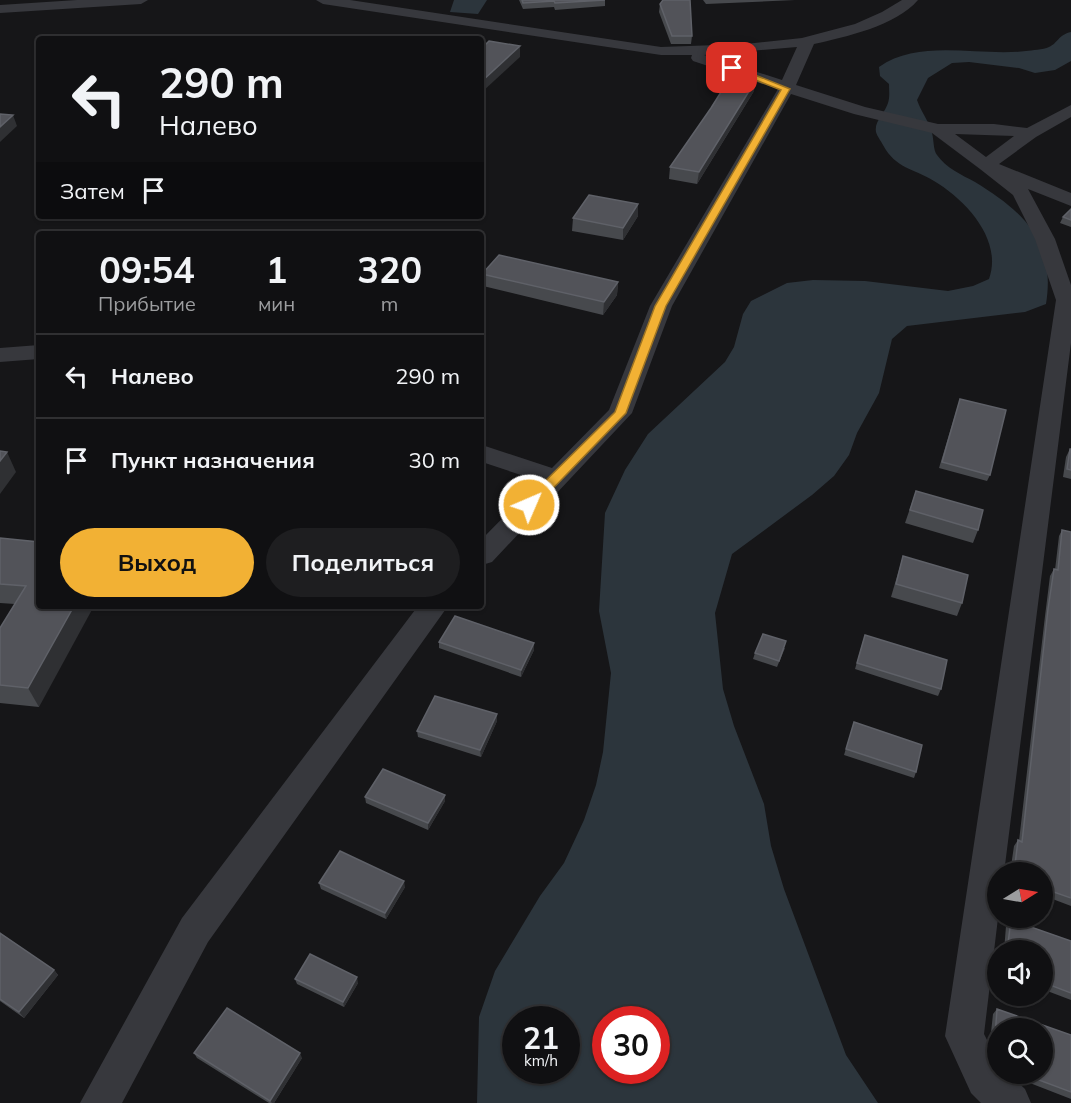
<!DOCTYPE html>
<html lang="ru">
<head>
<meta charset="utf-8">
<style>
	body { margin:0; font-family:Mulish,sans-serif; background:#1e1e20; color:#f1f3f6; height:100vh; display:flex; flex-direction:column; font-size:22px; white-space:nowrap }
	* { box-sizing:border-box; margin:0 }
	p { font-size:20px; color:#9c9d9f }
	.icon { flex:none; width:33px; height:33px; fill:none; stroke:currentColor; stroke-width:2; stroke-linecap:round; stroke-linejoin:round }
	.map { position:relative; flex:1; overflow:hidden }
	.drawer { position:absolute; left:36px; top:231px; width:448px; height:378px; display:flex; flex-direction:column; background:#101012; border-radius:6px; box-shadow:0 2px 4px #0004,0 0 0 2px #303032 }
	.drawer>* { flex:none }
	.banner { position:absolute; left:36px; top:36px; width:448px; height:183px; border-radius:6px; box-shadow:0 2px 4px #0004,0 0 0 2px #303032; background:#101012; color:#f1f3f6; overflow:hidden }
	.needle { width:39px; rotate:79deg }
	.tools { position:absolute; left:987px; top:862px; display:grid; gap:12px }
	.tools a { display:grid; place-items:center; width:66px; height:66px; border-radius:50%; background:#101012; box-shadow:0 2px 4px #0004,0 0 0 2px #303032; font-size:30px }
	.speed { position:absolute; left:502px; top:1006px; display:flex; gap:12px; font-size:30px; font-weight:700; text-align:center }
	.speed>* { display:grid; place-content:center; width:78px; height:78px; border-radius:50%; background:#101012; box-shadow:0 2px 4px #0004,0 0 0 2px #303032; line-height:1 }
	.speed small { font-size:15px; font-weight:400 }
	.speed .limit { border:9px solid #d22; background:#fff; color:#111 }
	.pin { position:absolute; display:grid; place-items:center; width:51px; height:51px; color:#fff; margin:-26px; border-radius:12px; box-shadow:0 3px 9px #0006 }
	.me { position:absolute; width:66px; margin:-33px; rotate:45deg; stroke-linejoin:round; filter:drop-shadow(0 0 4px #0008) }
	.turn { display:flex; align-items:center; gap:21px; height:126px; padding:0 24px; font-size:27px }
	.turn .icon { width:78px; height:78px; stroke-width:2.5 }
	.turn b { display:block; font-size:42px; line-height:51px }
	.then { display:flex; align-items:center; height:57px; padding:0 24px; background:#0003; gap:12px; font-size:22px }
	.eta { display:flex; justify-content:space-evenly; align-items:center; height:102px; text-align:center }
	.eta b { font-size:36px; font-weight:700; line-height:42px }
	.action { display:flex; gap:12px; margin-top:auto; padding:12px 24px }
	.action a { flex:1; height:69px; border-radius:36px; background:#f2b134; color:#111; font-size:24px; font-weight:700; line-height:69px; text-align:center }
	.action a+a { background:#1e1e20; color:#f1f3f6 }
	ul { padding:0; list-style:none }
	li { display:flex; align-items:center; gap:18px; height:84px; padding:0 24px; border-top:2px solid #303032 }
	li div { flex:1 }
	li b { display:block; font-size:22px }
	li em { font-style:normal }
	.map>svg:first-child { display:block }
</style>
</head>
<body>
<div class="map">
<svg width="1071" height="1103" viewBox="0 0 1071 1103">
	<rect width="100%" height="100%" fill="#161618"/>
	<g fill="#2c353c" fill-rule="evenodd">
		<polygon points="454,0 487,0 478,14 450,12"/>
		<path d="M 1071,32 L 1071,61 L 1055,70 L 1035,73 L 1019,68 L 969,62 L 952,63 L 928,78 L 917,100 C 921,112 929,121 932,133 C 934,140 933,150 937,155 C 946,168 962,175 975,182 C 1024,212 1056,242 1046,304 L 1025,312 L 907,326 L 892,339 L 879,393 L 857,433 L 849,455 L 834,476 L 812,495 L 732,554 L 715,613 L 723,689 L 734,726 L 764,804 L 771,846 L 784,889 L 846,1055 L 878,1103 L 477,1103 L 479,1017 L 495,971 L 540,896 L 564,863 L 584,820 L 596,785 L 603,752 L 611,673 L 599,611 L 605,513 L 625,470 L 648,434 L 725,362 L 734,347 L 743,314 L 751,301 L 787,283 L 813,280 L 865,281 L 948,291 L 973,286 L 989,279 C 1003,240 966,200 934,181 C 913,168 896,169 883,145 C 881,141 877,136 876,132 C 874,121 885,113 888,103 C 890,97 889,90 889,84 L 880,76 L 879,67 C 920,38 979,57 1026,51 C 1032,50 1043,50 1049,47 C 1058,43 1058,35 1071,32 ZM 516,1020 L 567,1020 L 567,1071 L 516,1071 ZM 606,1020 L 657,1020 L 657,1071 L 606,1071 Z"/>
	</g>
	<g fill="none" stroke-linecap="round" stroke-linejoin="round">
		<g fill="#37383d" fill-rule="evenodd">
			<polygon points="77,0 148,0 141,4 0,13 0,5"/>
			<path d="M 316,0 L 350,0 L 661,47 L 745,44 L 802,38 L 855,24 L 882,12 L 902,0 L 918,0 C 896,26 845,37 814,44 L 796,85 L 865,107 L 938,124 L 994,124 L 1027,128 L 1071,105 L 1071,117 L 1036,137 L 999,164 L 1071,193 L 1071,206 L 1028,189 L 1055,239 L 1071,285 L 1071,343 L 1004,873 L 998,873 L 998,918 L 984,1034 L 998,1062 L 998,1074 L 1009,1074 L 1025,1089 L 1031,1103 L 981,1103 L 971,1093 L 945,1036 L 1056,300 L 1035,239 L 1013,195 L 980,169 L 932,133 L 854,114 L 791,94 L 672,306 L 632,413 L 492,562 L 482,565 L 482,539 L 539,481 L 482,462 L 482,445 L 552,468 L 609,410 L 650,306 L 778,89 L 693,61 L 691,58 L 692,55 L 661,55 L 323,4 ZM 797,47 L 782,80 L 704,55 ZM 955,134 L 1014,136 L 986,157 Z"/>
			<polygon points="39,345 39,359 0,362 0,348"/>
			<polygon points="418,606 448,606 208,942 122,1103 80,1103 182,918"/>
		</g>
	</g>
	<g fill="#47494d">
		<polygon points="519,0 605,0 605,6 555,10 554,7 523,9"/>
		<polygon points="703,0 795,0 706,4"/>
		<polygon points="660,4 692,36 691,44 671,44 659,12"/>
		<polygon points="754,91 697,184 669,179 670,167 711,108"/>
		<polygon points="1071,209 1071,227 1060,223 1063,217"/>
		<polygon points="638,216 623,240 572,231 573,218"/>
		<polygon points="482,274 618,282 617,295 603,315 483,286"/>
		<polygon points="958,405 990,475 987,481 939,468"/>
		<polygon points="1070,449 1071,449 1071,479 1063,477 1066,457"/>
		<polygon points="916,491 978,530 973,543 905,523"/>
		<polygon points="1062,530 1071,532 1071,906 1042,895 1042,873 1010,873 1014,846 1018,840 1019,841 1045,616 1050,576 1054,569 1055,570 1059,536"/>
		<polygon points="0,538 39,542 39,707 0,703 0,628 15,604 0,603"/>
		<polygon points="903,556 962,603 957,616 891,597"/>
		<polygon points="863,641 941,689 938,696 855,669"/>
		<polygon points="439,642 534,650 521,677 439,648"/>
		<polygon points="785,648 777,667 753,659 755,653"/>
		<polygon points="497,721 481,757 418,737 417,731"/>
		<polygon points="854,722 916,772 914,778 844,755"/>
		<polygon points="365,797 445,801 428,830 366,803"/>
		<polygon points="319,883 405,887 386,919 321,889"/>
		<polygon points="1011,920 1071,941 1071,1000 1042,989 1042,951 1004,951 1006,926"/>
		<polygon points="0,933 54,970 58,975 24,1018 0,1001"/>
		<polygon points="295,979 358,983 344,1007 297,984"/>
		<polygon points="997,1009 1071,1035 1071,1099 1017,1078 1012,1074 1042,1074 998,1029 998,1056 990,1042 993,1014"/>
		<polygon points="194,1053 302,1058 274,1103 269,1103 197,1058"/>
	</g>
	<g fill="#2f3033">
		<polygon points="520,46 520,57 482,92 482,81"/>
		<polygon points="756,80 754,91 697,184 699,172"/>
		<polygon points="13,115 17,126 0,142 0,127"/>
		<polygon points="638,204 638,216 623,240 623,228"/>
		<polygon points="618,282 617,295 603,315 604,302"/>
		<polygon points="7,452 16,472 0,494 0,461"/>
		<polygon points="74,606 94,606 39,707 28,688"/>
		<polygon points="534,643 534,650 521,677 521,670"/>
		<polygon points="497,714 497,721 481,757 480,750"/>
		<polygon points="445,795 445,801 428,830 428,823"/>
		<polygon points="404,881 405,887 386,919 385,913"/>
		<polygon points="54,970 58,975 24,1018 19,1012"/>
		<polygon points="357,977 358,983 344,1007 343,1002"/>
		<polygon points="300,1053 302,1058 274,1103 272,1103 270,1101"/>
	</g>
	<g fill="#525359" stroke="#5f6168" stroke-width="1.5">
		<polygon points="522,0 605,0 555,3 554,1 523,3"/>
		<polygon points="663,0 690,0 692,36 672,36 660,4"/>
		<polygon points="489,41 520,46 482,81 482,48"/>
		<polygon points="731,76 756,80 699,172 670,167 711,108"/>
		<polygon points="0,114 13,115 0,127"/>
		<polygon points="589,195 638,204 623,228 573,218"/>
		<polygon points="1071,209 1071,220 1063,217"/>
		<polygon points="499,255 618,282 604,302 482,274"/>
		<polygon points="960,399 1006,410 990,475 942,462"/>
		<polygon points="1070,449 1071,449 1071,470 1067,469"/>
		<polygon points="0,451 7,452 0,461"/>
		<polygon points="916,491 983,510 978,530 910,510"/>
		<polygon points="1062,530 1071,532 1071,898 1042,888 1042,873 1014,873 1018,840 1022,842 1048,609 1054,569 1058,570"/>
		<polygon points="0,538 39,542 39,606 74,606 28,688 0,685 0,628 26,586 0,584"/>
		<polygon points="903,556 968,575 962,603 896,584"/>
		<polygon points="455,616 534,643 521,670 439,642"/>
		<polygon points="763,634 786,641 779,661 755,653"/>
		<polygon points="865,635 947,660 941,689 857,663"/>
		<polygon points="435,696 497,714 480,750 417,731"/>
		<polygon points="854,722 922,745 916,772 846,749"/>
		<polygon points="383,769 445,795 428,823 365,797"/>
		<polygon points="340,851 404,881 385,913 319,883"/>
		<polygon points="1011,920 1071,941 1071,993 1042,982 1042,951 1007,951"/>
		<polygon points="0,933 54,970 19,1012 0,999"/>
		<polygon points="310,954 357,977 343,1002 295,979"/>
		<polygon points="227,1008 300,1053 270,1101 194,1053"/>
		<polygon points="997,1009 1071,1035 1071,1092 1023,1074 1042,1074 1042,1029 998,1029 998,1042 995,1037"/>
	</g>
	<polygon fill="#f2b134" stroke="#9d7322" stroke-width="1.5" points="730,67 735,67 790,89 666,306 626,413 534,508 524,508 523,505 524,502 615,412 655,306 781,90 730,70"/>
</svg>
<div class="tools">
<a><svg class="needle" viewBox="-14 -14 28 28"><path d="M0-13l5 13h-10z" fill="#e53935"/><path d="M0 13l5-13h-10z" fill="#9c9d9f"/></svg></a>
<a><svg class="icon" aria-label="sound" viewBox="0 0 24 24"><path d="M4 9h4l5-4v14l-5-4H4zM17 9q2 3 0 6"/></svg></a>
<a><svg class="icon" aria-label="search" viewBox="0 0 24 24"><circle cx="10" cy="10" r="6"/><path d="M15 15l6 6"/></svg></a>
</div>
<div class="speed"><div>21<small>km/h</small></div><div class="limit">30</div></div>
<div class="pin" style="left:732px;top:68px;background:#d93025"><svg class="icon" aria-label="arrive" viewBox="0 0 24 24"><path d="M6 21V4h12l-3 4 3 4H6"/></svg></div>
<svg class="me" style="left:529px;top:505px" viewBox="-20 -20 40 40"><circle r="17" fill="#f2b134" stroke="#fff" stroke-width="3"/><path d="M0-11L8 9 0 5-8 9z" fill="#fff"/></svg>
<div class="banner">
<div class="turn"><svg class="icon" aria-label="left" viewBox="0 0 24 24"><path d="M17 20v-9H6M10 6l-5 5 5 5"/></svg><div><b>290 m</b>Налево</div></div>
<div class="then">Затем<svg class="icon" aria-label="arrive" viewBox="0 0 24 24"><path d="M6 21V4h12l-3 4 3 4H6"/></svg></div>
</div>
<section class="drawer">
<div class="eta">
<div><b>09:54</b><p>Прибытие</p></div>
<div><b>1</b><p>мин</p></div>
<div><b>320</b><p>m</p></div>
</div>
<ul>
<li><svg class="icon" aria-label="left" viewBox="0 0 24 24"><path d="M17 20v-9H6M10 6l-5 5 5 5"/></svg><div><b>Налево</b></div><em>290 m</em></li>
<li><svg class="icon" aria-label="arrive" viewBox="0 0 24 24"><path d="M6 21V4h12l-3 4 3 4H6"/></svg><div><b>Пункт назначения</b></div><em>30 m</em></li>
</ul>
<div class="action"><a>Выход</a><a>Поделиться</a></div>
</section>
</div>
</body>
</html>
